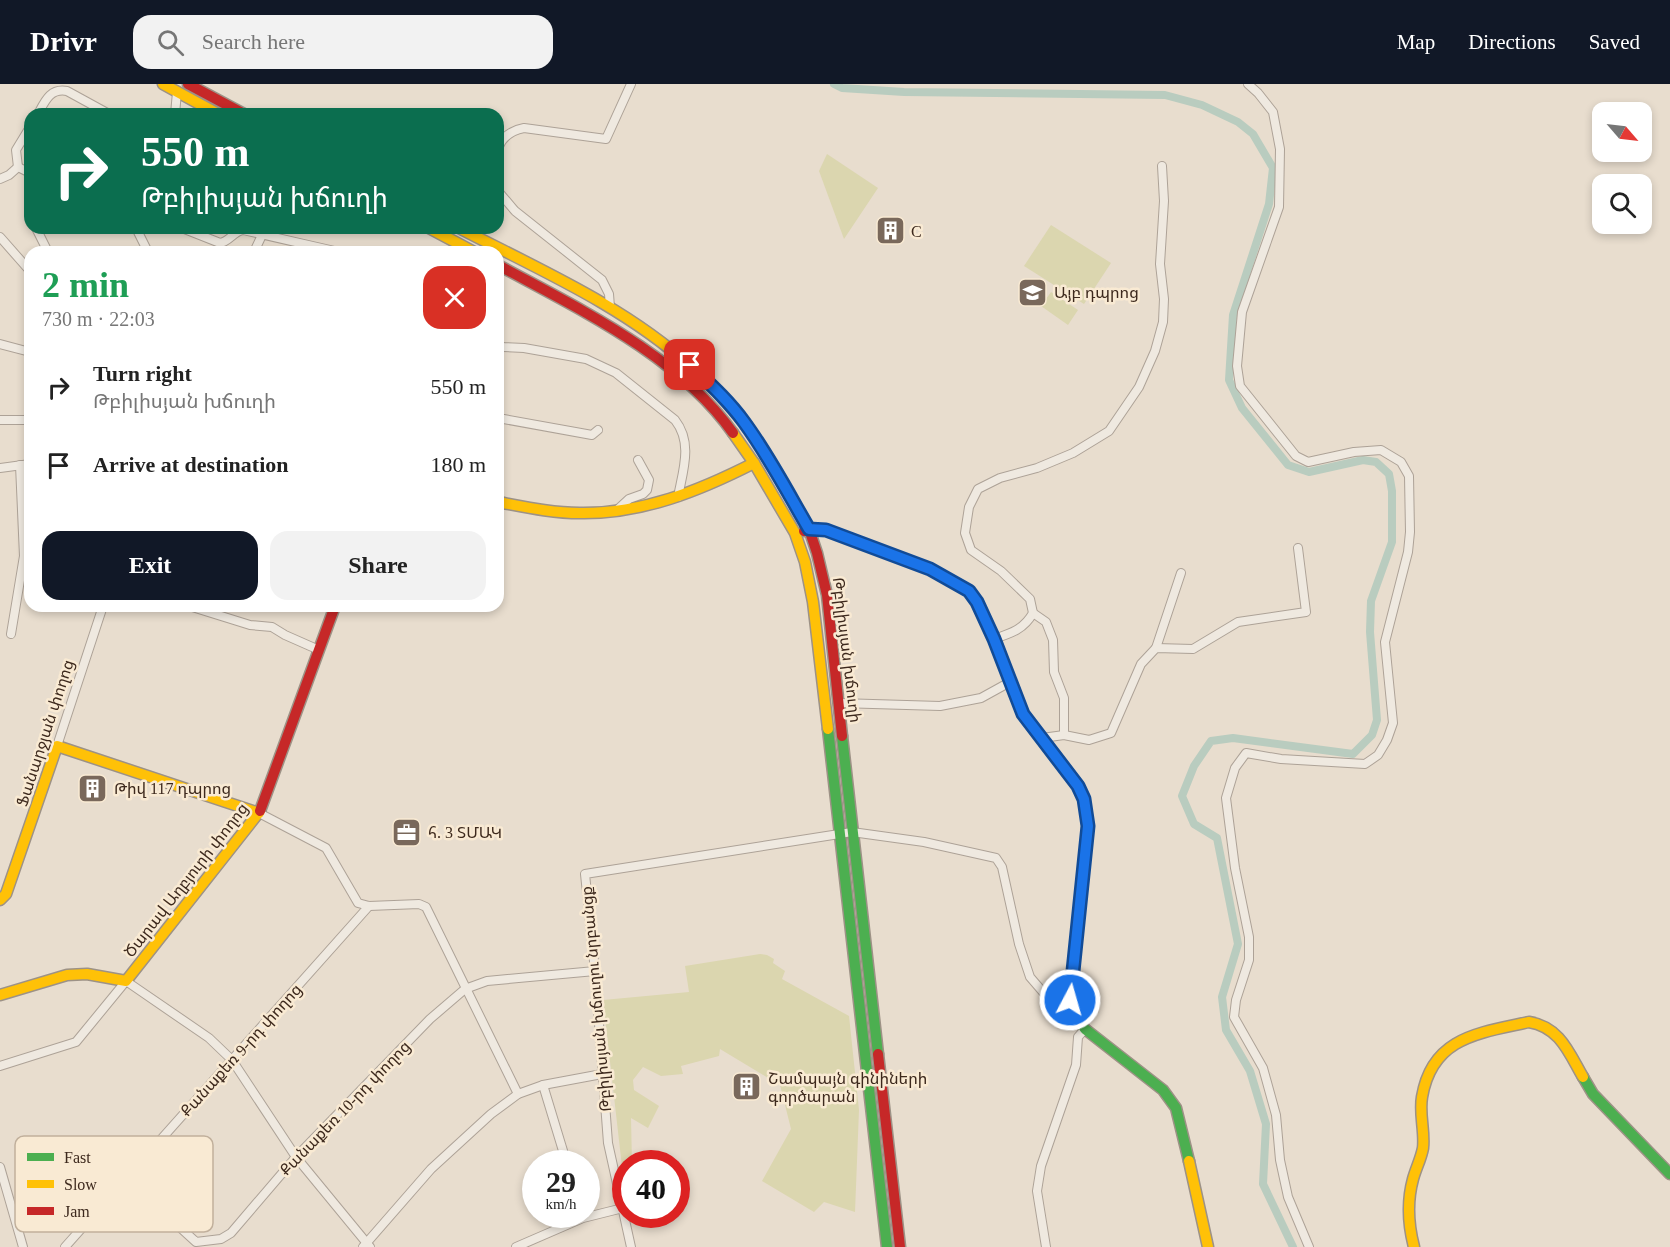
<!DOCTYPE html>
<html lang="en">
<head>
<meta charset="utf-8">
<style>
	body { margin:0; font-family:"Times New Roman","Noto Sans Armenian",serif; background:#f2f2f2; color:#222; height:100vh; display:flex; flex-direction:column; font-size:22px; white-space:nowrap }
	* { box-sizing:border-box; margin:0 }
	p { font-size:20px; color:#767676 }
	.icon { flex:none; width:33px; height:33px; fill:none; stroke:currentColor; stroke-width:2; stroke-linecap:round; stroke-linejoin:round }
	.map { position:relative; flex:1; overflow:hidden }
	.sheet { position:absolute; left:24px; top:162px; width:480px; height:366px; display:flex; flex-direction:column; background:#fff; border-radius:18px; box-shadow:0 3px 9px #0003 }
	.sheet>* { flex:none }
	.guide { position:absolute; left:24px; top:24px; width:480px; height:126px; border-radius:18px; box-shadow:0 3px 9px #0003; background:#0b6e4f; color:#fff; overflow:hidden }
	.needle { width:39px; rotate:118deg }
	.fabs { position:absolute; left:1592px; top:18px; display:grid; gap:12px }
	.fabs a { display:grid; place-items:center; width:60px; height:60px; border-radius:12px; background:#fff; box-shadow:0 3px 9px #0003; font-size:30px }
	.speed { position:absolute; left:522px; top:1066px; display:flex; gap:12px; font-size:30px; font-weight:700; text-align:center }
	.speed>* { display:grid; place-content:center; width:78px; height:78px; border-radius:50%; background:#fff; box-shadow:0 3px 9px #0003; line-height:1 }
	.speed small { font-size:15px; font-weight:400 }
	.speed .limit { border:9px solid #d22; background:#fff; color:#111 }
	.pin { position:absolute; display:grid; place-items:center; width:51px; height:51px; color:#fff; margin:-26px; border-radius:12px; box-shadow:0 3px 9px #0006 }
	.me { position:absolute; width:66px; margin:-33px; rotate:6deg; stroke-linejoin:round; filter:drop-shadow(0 0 4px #0008) }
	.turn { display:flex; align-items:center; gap:21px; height:126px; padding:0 18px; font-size:27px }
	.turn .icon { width:78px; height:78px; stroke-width:2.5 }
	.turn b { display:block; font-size:42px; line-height:51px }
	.round { display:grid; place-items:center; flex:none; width:63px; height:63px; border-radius:18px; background:#f2f2f2 }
	.overview { display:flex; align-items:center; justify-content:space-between; height:102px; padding:0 18px }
	h1 { font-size:36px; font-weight:700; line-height:45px; color:#1e9e55 }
	.primary-button { display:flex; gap:12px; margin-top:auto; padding:12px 18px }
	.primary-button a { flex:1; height:69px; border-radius:18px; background:#111827; color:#fff; font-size:24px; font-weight:700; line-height:69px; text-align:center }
	.primary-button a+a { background:#f2f2f2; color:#222 }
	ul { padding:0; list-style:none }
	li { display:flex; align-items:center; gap:18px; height:78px; padding:0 18px }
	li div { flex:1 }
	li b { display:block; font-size:22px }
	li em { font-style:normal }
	header { display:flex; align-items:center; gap:36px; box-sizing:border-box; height:84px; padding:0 30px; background:#111827; color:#fff }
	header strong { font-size:28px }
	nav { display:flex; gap:33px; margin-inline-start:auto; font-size:21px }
	.search { width:420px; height:54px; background:#f2f2f2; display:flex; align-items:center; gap:15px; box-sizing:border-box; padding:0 21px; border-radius:18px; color:#767676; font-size:22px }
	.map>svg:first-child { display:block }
</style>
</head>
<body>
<header>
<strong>Drivr</strong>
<div class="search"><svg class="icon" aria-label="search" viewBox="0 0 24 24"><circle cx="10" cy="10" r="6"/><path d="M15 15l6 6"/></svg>Search here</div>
<nav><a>Map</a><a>Directions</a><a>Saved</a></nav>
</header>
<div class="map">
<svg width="1670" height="1163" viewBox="0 0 1670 1163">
	<rect width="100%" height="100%" fill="#e8ddce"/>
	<g fill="#dbd6af">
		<polygon points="827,70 878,104 844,155 819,87"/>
		<polygon points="1051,141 1111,179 1084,220 1024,182"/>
		<polygon points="1051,208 1078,226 1068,241 1041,222"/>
		<polygon points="760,870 767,871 774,875 773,879 785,887 782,895 849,932 859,1026 855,1128 824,1118 814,1128 762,1097 791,1045 780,1001 720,965 719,972 681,982 683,990 661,992 643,983 633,996 634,1006 659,1022 648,1044 631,1034 632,1080 626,1080 625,1109 603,916 689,908 685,882"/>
	</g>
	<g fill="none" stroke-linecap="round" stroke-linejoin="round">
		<polyline stroke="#b9ccbf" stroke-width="8" points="834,0 842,4 904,8 1165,11 1202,21 1238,38 1253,50 1273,84 1269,120 1233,231 1229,296 1242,324 1288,381 1309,388 1363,376 1376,378 1389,390 1392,407 1392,458 1371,517 1370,548 1377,636 1372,651 1353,670 1233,654 1211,657 1194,682 1182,712 1194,740 1217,754 1238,860 1222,913 1226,946 1250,987 1266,1040 1263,1100 1293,1163"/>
		<defs>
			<g id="street">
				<polyline points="1248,0 1258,9 1273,28 1280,65 1279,123 1242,228 1237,282 1240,302 1296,372 1308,378 1354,368 1381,366 1401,378 1409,392 1410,448 1408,468 1385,558 1393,639 1387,656 1378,671 1365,680 1281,675 1246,669 1235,684 1226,714 1235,784 1249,853 1249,876 1236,916 1234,933 1263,984 1276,1031 1280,1076 1288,1113 1309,1163"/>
				<path d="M 38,30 C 45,17 50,4 67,7 L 109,30"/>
				<polyline points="175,30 177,8"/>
				<path d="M 498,64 C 503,52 513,46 524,44 L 606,55 L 631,0"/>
				<polyline points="18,83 16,66 30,43"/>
				<polyline points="18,83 30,89"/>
				<polyline points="0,95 9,91 18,83"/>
				<polyline points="498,107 515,127 602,196 609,210 610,223"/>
				<polyline points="36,144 48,168"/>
				<polyline points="136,144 148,168"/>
				<path d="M 182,144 L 220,159 C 229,158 234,147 243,146 L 339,168"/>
				<polyline points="0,153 30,187"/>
				<polyline points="254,168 262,151"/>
				<polyline points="0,260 30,268"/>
				<path d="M 498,260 L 503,263 L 524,264 L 586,275 L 616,289 L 675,336 C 693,359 683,386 678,413"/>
				<polyline points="498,334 592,351 598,346"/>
				<polyline points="0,336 30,336"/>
				<polyline points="0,384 30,380"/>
				<polyline points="616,427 629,415 643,410 647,406 649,396 638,376"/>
				<polyline points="189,522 250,541 272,543 285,551 319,566"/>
				<polyline points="1033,529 1046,538 1053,556 1054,588 1064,614 1064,651"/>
				<polyline points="11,550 24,472 20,381"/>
				<path d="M 994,555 C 1012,549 1024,545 1033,529 L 1030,515 L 1001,487 L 971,466 L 965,449 L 969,423 L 978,405 L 1000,394 L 1037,384 L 1073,369 L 1109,347 L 1139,303 L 1155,267 L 1163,238 L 1164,215 L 1160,180 L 1164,117 L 1162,82"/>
				<polyline points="1156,564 1181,489"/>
				<polyline points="839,619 940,622 981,614 1010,598"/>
				<polyline points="1042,654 1064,651 1089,656 1111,649 1141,580 1156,564 1193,565 1238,538 1306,528 1298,464"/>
				<polyline points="57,662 103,522"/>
				<polyline points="259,729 326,764 358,819 369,822 419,820 426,823 518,1010"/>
				<polyline points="0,982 76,958 126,897 209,954 232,976 296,1073 370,1163"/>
				<polyline points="543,1001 567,1080"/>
				<polyline points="0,1083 23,1163"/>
				<polyline points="127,1095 196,1158 221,1155 231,1149 296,1073 430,935 465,905 487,897 595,887"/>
				<polyline points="65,1163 369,822"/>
				<polyline points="363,1163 431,1085 491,1030 518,1010 543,1001 602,990"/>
				<polyline points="516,1163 583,1134 623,1124"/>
				<polyline points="631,1163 608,1059 595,887 585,790 852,748 924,758 996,774 1002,783 1019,860 1030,893 1061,929 1076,932"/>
				<polyline points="1046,1163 1037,1107 1041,1082 1076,981 1078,953 1085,945"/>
			</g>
			<g id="fast">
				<polyline points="828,645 887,1163"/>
				<polyline points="842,652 878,970"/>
				<polyline points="1088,740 1070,916 1076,932 1085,945 1163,1006 1176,1024 1189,1077"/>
				<polyline points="1583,993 1593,1010 1670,1090"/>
			</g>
			<g id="slow">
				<polyline points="163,0 218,30"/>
				<polyline points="429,144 474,168"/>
				<path d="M 459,144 C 538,185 624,222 690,282"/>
				<polyline points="733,349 754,379 795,449 805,478 813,518 828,645"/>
				<path d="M 498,418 C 525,423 552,429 580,429 C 642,430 699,407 754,379"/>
				<polyline points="0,816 6,810 57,662 259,729"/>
				<polyline points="0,911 67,891 87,890 126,897 260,727"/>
				<polyline points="1189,1077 1208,1163"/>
				<path d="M 1414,1163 C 1408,1140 1407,1117 1413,1095 C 1416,1084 1421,1075 1423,1064 C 1425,1047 1419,1030 1422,1013 C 1432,953 1479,949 1529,938 C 1560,943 1569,969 1583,993"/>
			</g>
			<g id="jam">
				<polyline points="188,0 244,30"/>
				<path d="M 498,181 C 579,225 678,271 733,349"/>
				<polyline points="690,282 714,304 748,343 767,372 809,445 817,469 827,511 842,652"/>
				<polyline points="804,447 826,446 930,485 969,507 977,518 994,555 1023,630 1078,701 1084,715 1088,740"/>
				<polyline points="260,727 335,522"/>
				<polyline points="878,970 900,1163"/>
			</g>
		</defs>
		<use href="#street" stroke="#ada297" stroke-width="10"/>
		<use href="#fast" stroke="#9d9286" stroke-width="13"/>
		<use href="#slow" stroke="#9d9286" stroke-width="13"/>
		<use href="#jam" stroke="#9d9286" stroke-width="13"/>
		<use href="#street" stroke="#efe9e0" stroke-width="8"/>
		<use href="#fast" stroke="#4caf50" stroke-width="10"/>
		<use href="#slow" stroke="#ffc107" stroke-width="10"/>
		<use href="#jam" stroke="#c62828" stroke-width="10"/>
	</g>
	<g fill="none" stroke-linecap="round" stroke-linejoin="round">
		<defs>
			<path id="route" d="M 690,281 C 709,299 729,317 744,338 C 769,372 788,409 809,445 L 826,446 L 930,485 L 969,507 L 977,518 L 994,555 L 1023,630 L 1078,702 L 1084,715 L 1088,742 L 1070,916"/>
		</defs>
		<use href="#route" stroke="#114b97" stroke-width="15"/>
		<use href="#route" stroke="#1a73e8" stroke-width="10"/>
	</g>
	<defs>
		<symbol id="building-square" viewBox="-11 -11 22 22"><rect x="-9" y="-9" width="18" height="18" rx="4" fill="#79685b" stroke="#f9ead3"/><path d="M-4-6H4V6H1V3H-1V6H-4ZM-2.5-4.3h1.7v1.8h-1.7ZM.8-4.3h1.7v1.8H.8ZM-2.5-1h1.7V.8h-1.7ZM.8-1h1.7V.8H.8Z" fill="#fff"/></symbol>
		<symbol id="school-square" viewBox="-11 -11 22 22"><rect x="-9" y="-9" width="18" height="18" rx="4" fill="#79685b" stroke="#f9ead3"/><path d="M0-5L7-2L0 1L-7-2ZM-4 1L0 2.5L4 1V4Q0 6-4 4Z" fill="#fff"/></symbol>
		<symbol id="office-square" viewBox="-11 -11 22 22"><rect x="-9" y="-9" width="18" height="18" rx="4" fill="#79685b" stroke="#f9ead3"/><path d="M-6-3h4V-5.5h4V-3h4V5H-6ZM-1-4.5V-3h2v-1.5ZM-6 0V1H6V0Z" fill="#fff"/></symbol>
	</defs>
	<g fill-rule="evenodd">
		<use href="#building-square" x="874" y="130" width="33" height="33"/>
		<use href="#school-square" x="1016" y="192" width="33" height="33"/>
		<use href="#building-square" x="76" y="688" width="33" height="33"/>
		<use href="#office-square" x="390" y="732" width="33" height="33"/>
		<use href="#building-square" x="730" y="986" width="33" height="33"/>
	</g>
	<g text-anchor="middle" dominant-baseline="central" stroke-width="5" stroke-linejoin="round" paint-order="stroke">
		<g font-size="16" fill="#3d291d" stroke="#f9ead3" text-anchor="start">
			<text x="911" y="147">C</text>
			<text x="1054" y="208">Այբ դպրոց</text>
			<text x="114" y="704">Թիվ 117 դպրոց</text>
			<text x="428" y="748">հ. 3 ՏՄԱԿ</text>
			<text x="768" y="994">Շամպայն գինիների<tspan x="768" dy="18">գործարան</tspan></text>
		</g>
		<g font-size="16" fill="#3d291d" stroke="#f9ead3">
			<text transform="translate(847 566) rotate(83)">Թբիլիսյան խճուղի</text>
			<text transform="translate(45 649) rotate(-72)">Ֆանարջյան փողոց</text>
			<text transform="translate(186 796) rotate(-52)">Ծարավ Աղբյուրի փողոց</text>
			<text transform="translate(596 915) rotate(-95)">Թբիլիսյան խճուղու նրբանցք</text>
			<text transform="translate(241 966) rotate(-48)">Քանաքեռ 9-րդ փողոց</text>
			<text transform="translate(345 1024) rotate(-46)">Քանաքեռ 10-րդ փողոց</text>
		</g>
	</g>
	<rect x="15" y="1052" width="198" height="96" rx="9" fill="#f9ead3" stroke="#c1b09c" stroke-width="1.5"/>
	<rect x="27" y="1069" width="27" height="8" fill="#4caf50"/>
	<rect x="27" y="1096" width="27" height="8" fill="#ffc107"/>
	<rect x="27" y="1123" width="27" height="8" fill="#c62828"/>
	<g font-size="16" fill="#3d291d">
		<text x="64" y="1079">Fast</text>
		<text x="64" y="1106">Slow</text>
		<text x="64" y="1133">Jam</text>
	</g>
</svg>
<div class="fabs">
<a><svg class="needle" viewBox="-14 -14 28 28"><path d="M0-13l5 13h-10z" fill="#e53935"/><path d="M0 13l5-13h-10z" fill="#767676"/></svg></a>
<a><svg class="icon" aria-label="search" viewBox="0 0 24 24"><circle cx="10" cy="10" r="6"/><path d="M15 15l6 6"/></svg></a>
</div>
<div class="speed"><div>29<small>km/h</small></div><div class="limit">40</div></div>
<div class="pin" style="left:690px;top:281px;background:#d93025"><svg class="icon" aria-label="arrive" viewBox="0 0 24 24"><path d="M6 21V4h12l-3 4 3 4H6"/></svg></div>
<svg class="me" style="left:1070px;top:916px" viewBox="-20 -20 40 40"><circle r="17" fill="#1a73e8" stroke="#fff" stroke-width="3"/><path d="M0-11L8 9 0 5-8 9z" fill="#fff"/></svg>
<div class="guide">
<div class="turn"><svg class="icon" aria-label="right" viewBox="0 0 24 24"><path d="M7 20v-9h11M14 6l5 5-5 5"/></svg><div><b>550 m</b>Թբիլիսյան խճուղի</div></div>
</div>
<section class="sheet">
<div class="overview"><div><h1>2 min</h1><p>730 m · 22:03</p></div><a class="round" style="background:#d93025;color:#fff"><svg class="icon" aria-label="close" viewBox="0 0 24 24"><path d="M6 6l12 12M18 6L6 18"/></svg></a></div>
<ul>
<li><svg class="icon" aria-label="right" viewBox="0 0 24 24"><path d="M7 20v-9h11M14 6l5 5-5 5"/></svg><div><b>Turn right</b><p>Թբիլիսյան խճուղի</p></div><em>550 m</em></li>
<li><svg class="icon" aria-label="arrive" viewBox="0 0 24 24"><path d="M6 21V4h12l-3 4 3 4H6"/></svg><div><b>Arrive at destination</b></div><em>180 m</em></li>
</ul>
<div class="primary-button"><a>Exit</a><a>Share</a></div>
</section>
</div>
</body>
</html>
